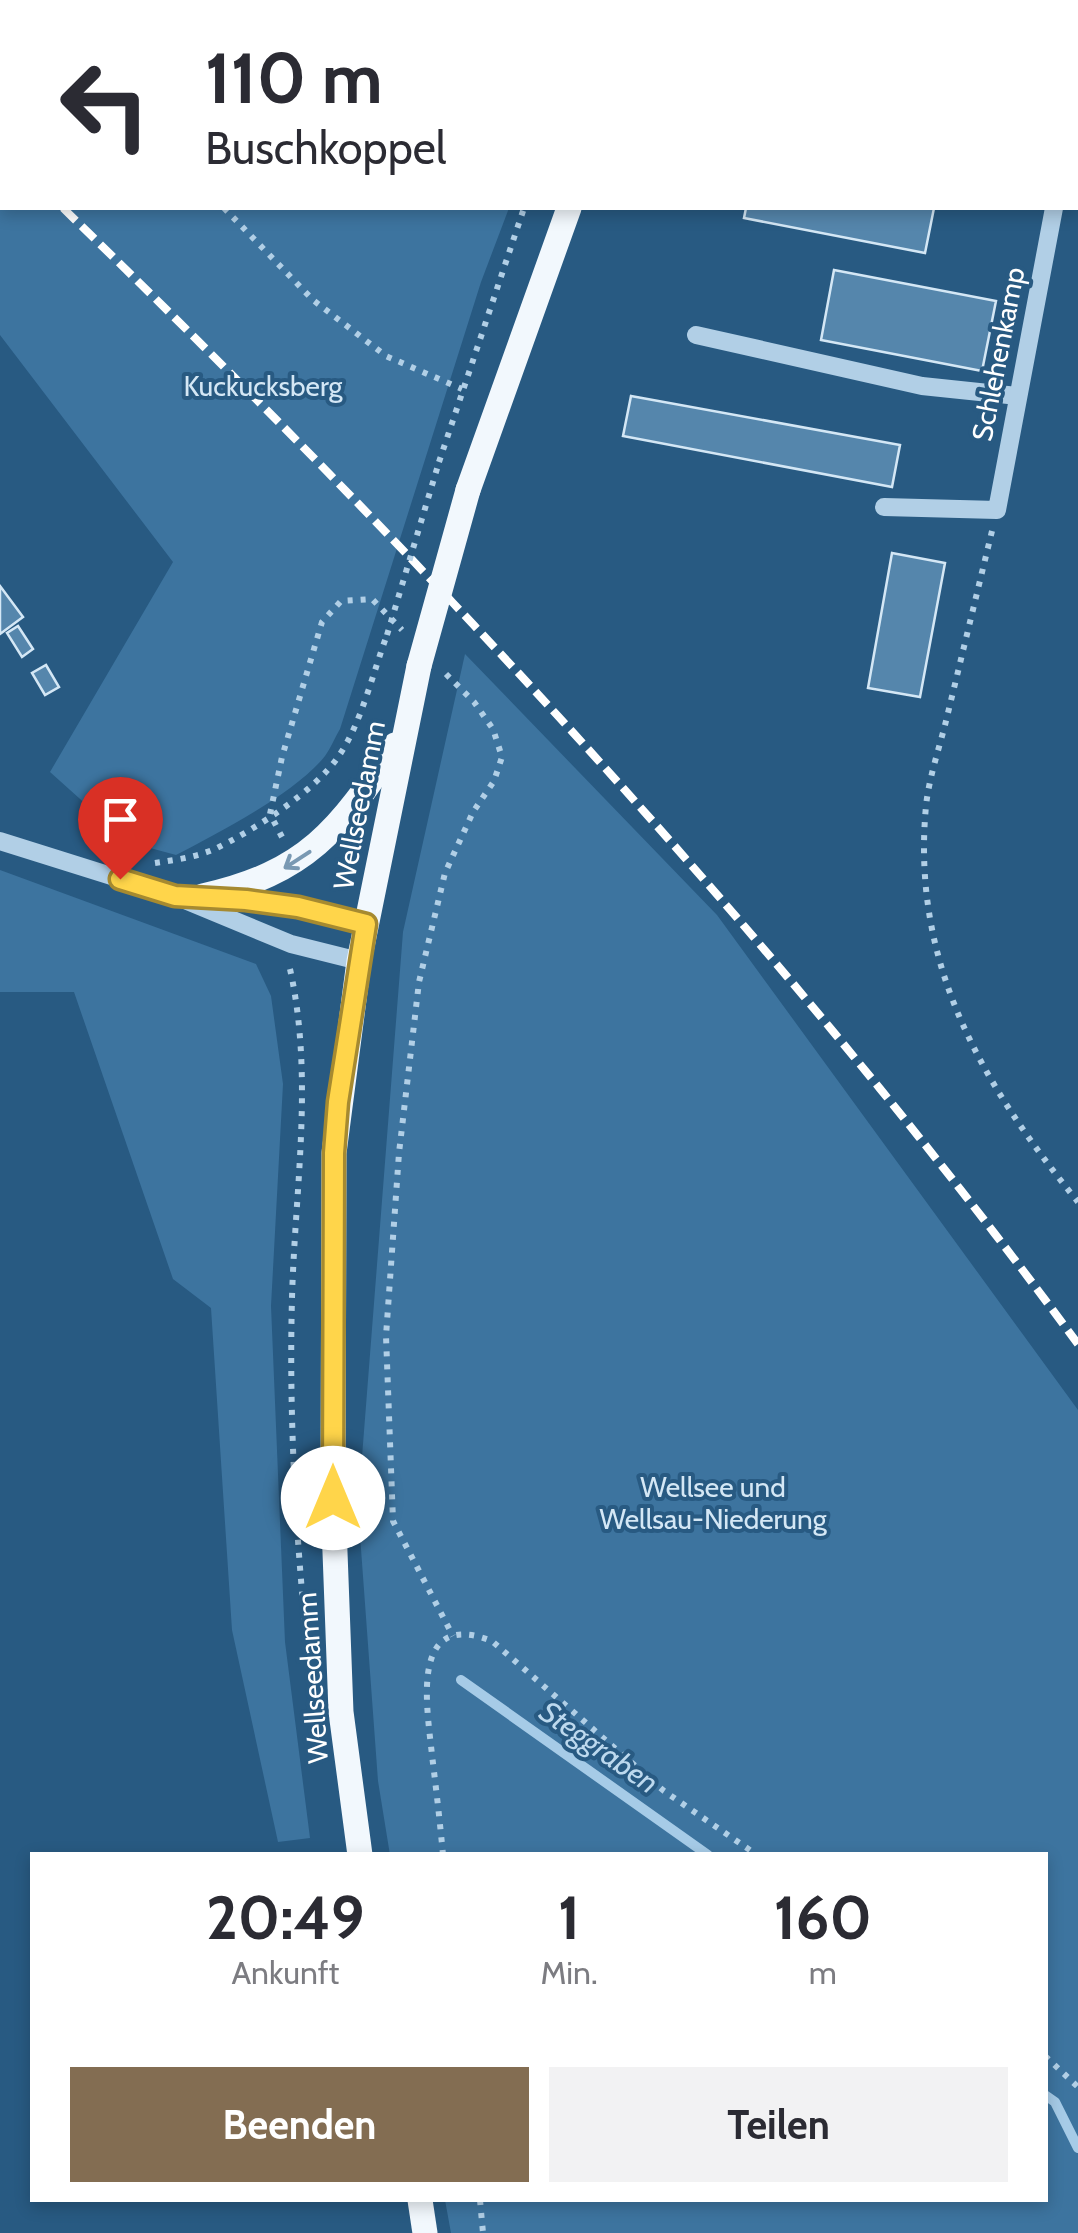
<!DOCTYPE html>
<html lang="de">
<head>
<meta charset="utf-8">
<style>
	body { margin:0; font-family:Cabin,sans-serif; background:#f2f2f3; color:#2b2b33; height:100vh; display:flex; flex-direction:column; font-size:38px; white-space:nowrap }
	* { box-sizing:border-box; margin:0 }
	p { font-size:32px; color:#7c7c81 }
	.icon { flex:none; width:55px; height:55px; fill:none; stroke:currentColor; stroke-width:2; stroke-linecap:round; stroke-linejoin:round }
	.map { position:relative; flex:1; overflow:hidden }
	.details { position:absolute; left:30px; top:1852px; width:1018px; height:350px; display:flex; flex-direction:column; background:#fff; border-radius:0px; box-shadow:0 5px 15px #0003 }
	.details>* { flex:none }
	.hud { position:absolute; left:0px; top:0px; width:1080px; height:210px; box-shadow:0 5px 15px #0003; background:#fff; color:#2b2b33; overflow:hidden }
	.pin { position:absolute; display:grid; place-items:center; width:85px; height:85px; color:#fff; margin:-102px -42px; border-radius:50% 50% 50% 0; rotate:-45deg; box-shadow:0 0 10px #0007 }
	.pin .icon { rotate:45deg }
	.me { position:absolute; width:110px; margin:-55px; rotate:0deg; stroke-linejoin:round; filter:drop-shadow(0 0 8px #0008) }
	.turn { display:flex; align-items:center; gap:35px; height:210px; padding:0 40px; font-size:45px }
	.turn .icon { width:130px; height:130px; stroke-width:2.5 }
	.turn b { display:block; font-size:70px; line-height:85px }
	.eta { display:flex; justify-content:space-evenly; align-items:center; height:170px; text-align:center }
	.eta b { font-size:60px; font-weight:800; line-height:70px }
	.action { display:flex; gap:20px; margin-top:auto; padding:20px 40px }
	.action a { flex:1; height:115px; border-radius:0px; background:#836d52; color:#fff; font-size:40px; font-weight:800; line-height:115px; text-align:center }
	.action a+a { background:#f2f2f3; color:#2b2b33 }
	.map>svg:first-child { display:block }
</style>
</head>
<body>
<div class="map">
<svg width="1078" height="2233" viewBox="0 0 1078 2233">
	<rect width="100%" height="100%" fill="#285a82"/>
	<g fill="#3d749f">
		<path d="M 0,0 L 193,2 L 2,2 L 2,208 L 509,208 L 481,282 L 340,729 C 335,737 331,748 325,756 C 296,793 218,833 176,855 L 128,842 L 50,772 L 173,562 L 0,335 Z"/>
		<polygon points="296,0 585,0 292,2"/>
		<polygon points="465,654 717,915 1078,1410 1078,2233 451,2233 445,2200 1045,2200 1045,1855 390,1855 378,1781 358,1508 403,932"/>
		<polygon points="0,870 256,964 271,996 283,1084 271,1306 285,1642 310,1838 278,1842 232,1630 211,1308 173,1279 74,992 0,992"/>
	</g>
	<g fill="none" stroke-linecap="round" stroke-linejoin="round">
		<g stroke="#a6cbe7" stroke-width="10">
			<polyline points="461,1680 708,1855"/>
			<polyline points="1045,2095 1055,2102 1078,2148"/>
		</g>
	</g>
	<g fill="#5586ac" stroke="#d4e7f5" stroke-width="2.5">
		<polygon points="892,0 1056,0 892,2"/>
		<polygon points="746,208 934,208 925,253 744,218"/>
		<polygon points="834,270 996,301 982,371 821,340"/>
		<polygon points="631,396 900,445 892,487 623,436"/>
		<polygon points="892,553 945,563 920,697 868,688"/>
		<polygon points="0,586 23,617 0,634"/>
		<polygon points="18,626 33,649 22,657 7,633"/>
		<polygon points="46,665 59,687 45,695 32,673"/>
	</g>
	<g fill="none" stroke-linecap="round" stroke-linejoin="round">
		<g stroke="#b1cfe6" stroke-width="6" stroke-dasharray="5 8" stroke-linecap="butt">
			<polyline points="23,0 26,2"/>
			<polyline points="604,2 605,0"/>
			<polyline points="224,208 313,300 386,356 462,389"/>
			<polyline points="439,462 524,208"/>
			<path d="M 992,531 C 977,593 962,655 947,717 C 940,746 929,777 926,806 C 911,964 982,1084 1078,1202"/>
			<polyline points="446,674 474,702 493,729 502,757 494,781 473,812 445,873 419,982 399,1153 386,1336 393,1521 453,1636"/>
			<polyline points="282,837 270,814 282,757 322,622 341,601 372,599 402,630"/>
			<path d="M 155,863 C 175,860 196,857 215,849 C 254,830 314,792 338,757 C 361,725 373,672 387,635"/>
			<path d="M 290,969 C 314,1077 295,1188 292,1298 C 289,1410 295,1523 306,1635"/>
			<path d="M 443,1855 C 440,1822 436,1788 432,1755 C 427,1707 409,1608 492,1641 L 664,1791 L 757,1855"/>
			<polyline points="1045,2056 1078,2087"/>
			<polyline points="480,2200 483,2233"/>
		</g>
		<g stroke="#b1cfe6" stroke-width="18">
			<polyline points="1078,82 1078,79"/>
			<polyline points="696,335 922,386 1018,396"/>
			<polyline points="884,507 997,510 1054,208"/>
			<polyline points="0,841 175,896 291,944 359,961"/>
			<polyline points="216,897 298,907 366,924"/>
		</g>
		<g stroke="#f2f8fd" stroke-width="25">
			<polyline points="652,2 653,0"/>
			<polyline points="468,490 569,208"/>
			<path d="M 203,896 C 306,873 340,830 395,745"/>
			<polyline points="360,1855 341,1712 333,1499 334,1153 359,961 419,666"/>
			<polyline points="420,2200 425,2233"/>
		</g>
		<g stroke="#fff" stroke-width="8" stroke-dasharray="18 8" stroke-linecap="butt">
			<polyline points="0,147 2,150"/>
			<path d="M 63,208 C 427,562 776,935 1078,1344"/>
		</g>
		<polyline stroke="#b1cfe6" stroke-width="6" stroke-dasharray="5 8" stroke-linecap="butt" points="387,635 439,462"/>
		<polyline stroke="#f2f8fd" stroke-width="25" points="419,666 468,490"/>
	</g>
	<defs><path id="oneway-shaft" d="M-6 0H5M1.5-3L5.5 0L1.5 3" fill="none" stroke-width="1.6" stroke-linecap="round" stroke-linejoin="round" transform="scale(2.5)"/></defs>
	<use stroke="#7999b3" href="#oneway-shaft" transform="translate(297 860) rotate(147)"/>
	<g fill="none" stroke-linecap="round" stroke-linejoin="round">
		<defs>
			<polyline id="route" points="120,879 175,896 246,900 298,907 366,924 338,1102 334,1153 333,1498"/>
		</defs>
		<use href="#route" stroke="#a68a30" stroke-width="25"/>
		<use href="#route" stroke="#ffd54a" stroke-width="18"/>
	</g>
	<g text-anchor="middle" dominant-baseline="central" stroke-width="8" stroke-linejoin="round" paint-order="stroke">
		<g font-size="28" fill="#fff" stroke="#285a82">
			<text transform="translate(998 354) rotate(-79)">Schlehenkamp</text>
			<text transform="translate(359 805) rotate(-79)">Wellseedamm</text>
			<text transform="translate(312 1678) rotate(-94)">Wellseedamm</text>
		</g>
		<g font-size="28" fill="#d4e7f5" stroke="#285a82">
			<text x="263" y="386">Kuckucksberg</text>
			<text x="713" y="1487">Wellsee und<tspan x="713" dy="32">Wellsau-Niederung</tspan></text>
		</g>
		<g font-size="30" font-style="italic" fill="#bdd9ee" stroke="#285a82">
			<text transform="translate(599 1747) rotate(35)">Steggraben</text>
		</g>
	</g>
</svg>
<div class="pin" style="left:120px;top:879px;background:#d93025"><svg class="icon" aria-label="arrive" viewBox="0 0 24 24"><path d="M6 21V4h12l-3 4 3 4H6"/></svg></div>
<svg class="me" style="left:333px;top:1498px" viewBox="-20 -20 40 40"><circle r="19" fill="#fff"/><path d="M0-13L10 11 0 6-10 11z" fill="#ffd54a"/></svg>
<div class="hud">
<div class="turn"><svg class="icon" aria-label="left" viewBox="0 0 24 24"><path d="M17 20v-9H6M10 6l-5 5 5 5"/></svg><div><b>110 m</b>Buschkoppel</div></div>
</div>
<section class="details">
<div class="eta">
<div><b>20:49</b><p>Ankunft</p></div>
<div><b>1</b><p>Min.</p></div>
<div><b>160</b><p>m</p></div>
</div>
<div class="action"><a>Beenden</a><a>Teilen</a></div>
</section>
</div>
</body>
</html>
